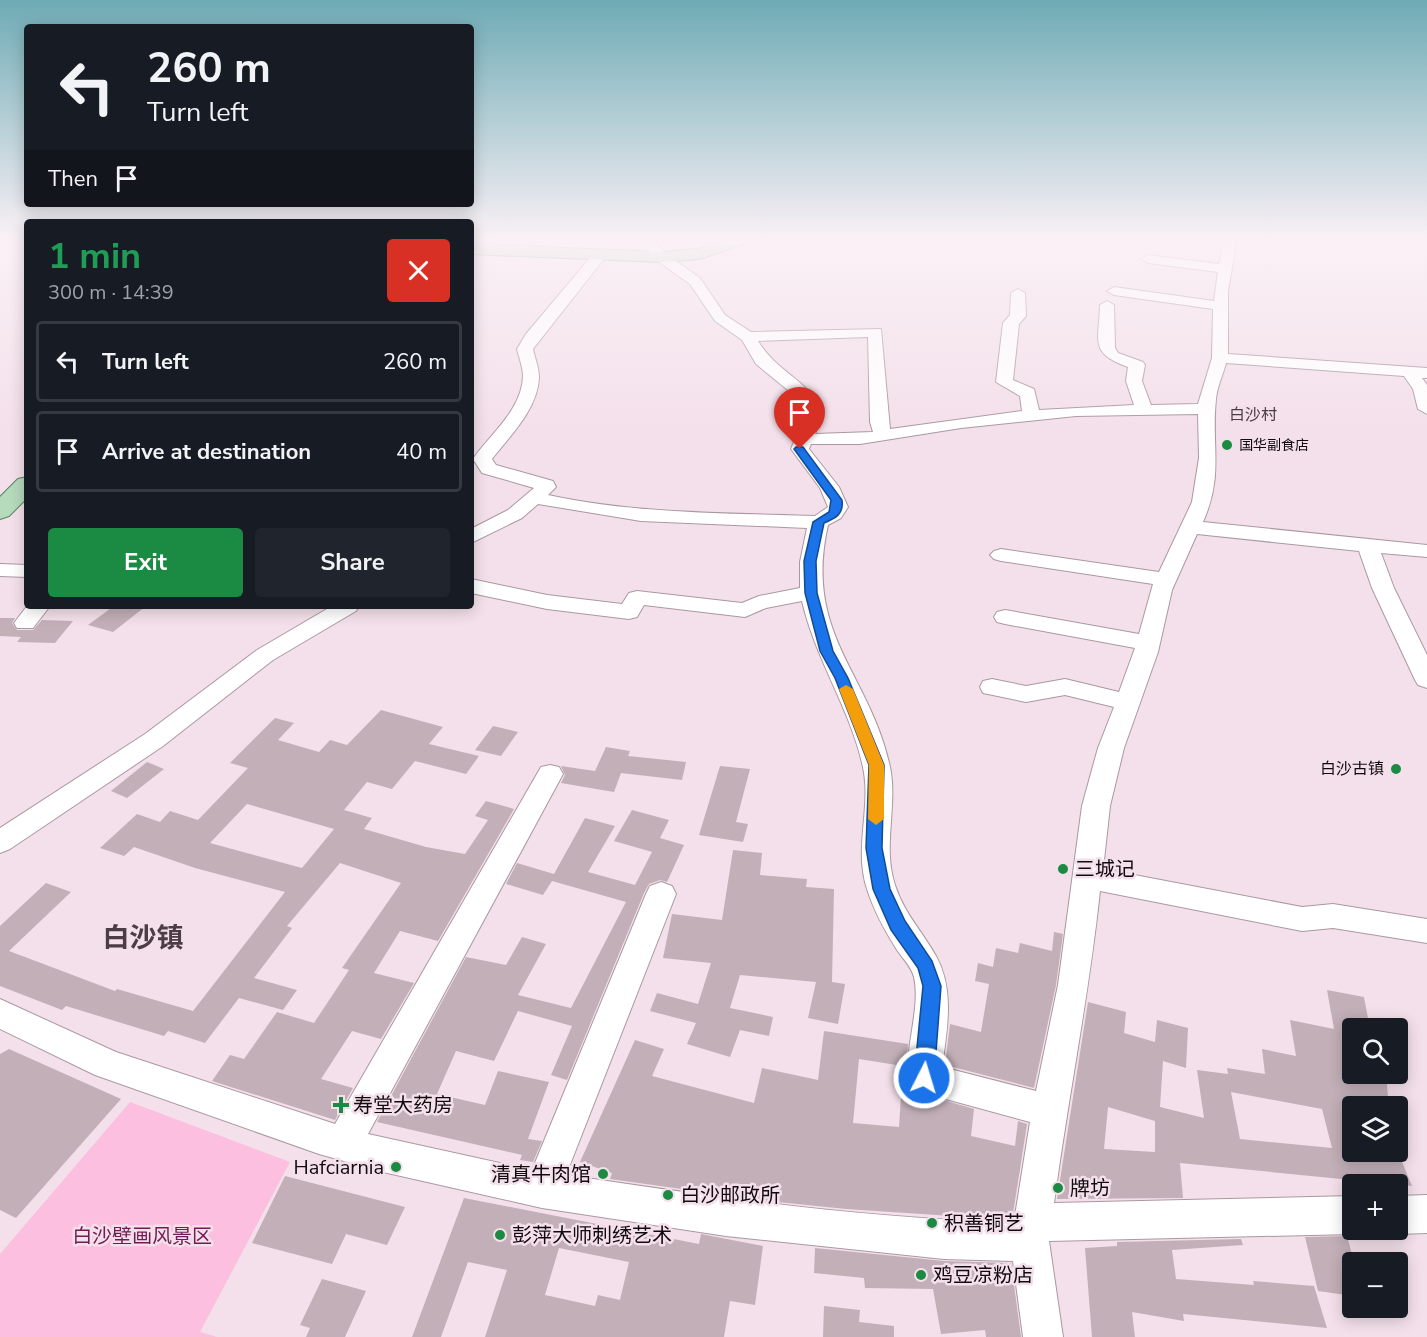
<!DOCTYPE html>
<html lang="en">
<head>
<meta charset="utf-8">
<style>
	body { margin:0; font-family:"Nunito Sans","Noto Sans SC",sans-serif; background:#20242c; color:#f1f3f6; height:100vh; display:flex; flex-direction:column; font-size:22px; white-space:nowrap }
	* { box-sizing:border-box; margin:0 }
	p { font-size:20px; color:#9ea1a6 }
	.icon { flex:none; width:33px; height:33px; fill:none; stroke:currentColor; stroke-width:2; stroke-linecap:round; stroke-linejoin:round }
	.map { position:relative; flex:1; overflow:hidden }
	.panel { position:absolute; left:24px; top:219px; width:450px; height:390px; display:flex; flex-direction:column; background:#171b24; border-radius:6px; box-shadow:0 3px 15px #0003 }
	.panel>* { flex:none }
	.top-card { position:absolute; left:24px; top:24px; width:450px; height:183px; border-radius:6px; box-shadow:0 3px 15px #0003; background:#171b24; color:#f1f3f6; overflow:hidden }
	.buttons { position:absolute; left:1342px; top:1018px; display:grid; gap:12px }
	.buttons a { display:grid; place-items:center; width:66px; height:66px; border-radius:6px; background:#171b24; box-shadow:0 3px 15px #0003; font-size:30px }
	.pin { position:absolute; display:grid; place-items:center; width:51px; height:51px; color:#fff; margin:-62px -26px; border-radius:50% 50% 50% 0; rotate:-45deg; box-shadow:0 0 6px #0007 }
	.pin .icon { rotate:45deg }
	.me { position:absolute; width:66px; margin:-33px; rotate:5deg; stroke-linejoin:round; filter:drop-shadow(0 0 4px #0008) }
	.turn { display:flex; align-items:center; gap:21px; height:126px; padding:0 24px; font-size:27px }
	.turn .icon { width:78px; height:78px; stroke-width:2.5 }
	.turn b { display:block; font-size:42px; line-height:51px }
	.then { display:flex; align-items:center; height:57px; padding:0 24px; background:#0003; gap:12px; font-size:22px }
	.round { display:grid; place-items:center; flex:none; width:63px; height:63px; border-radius:6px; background:#20242c }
	.headline { display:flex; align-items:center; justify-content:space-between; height:102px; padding:0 24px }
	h1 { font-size:36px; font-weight:700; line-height:45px; color:#1e9e55 }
	.action { display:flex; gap:12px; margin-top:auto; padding:12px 24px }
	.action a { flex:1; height:69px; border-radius:6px; background:#1b8b44; color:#fff; font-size:24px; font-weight:700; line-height:69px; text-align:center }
	.action a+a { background:#20242c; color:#f1f3f6 }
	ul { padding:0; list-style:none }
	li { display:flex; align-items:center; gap:18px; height:81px; margin:0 12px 9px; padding:0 12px; border:3px solid #363941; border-radius:6px }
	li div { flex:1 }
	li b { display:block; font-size:22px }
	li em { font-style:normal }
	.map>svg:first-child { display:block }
</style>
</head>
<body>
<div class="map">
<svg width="1427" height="1337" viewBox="0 0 1427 1337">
	<rect width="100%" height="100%" fill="#f4e0ea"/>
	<polygon fill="#fcbfdf" points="130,1102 290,1162 200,1332 217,1337 0,1337 0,1254"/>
	<g fill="#c2afb8" fill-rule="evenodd">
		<polygon points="114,606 146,606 113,632 88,625"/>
		<polygon points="0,618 15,618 12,623 17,630 33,630 42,620 73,621 55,643 17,642 21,637 0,636"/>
		<path d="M 381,710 L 443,727 L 429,744 L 479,756 L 466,774 L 415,761 L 392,789 L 367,782 L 344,810 L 372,818 L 364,829 L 426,847 L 465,854 L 488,820 L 475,816 L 486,801 L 514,809 L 438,941 L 400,931 L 374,973 L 414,983 L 381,1039 L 352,1031 L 321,1079 L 353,1088 L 335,1120 L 212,1081 L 230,1055 L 244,1059 L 277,1012 L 314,1023 L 349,970 L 342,968 L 401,883 L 340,863 L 287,926 L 292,928 L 254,978 L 297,990 L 283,1010 L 239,998 L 205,1043 L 168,1031 L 164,1036 L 66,1006 L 62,1010 L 0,986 L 0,926 L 46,883 L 71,892 L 9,951 L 115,991 L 117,989 L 193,1011 L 285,892 L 195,868 L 134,847 L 124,856 L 100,848 L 137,814 L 160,822 L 170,811 L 198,820 L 248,768 L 230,763 L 275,718 L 294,723 L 278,740 L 319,752 L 330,740 L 347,745 ZM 247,804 L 334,829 L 302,868 L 210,843 Z"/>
		<polygon points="493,726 518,732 501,756 475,750"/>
		<polygon points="606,747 630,751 628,756 686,762 682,780 621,773 614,792 561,783 565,775 561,766 595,771"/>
		<polygon points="147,762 164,769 127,798 111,791"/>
		<polygon points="720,766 750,769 736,822 748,824 743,842 699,835"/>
		<polygon points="632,810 669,820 660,838 684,845 667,882 660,880 649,884 644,893 567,1080 551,1075 572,1026 518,1011 494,1061 456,1051 437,1094 485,1105 498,1071 549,1082 528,1139 542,1141 533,1162 520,1160 522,1155 377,1122 466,957 506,965 522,937 546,944 518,995 571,1008 626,902 552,881 543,895 506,884 517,863 554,874 585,818 615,826 588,872 635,885 652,852 614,841"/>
		<polygon points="733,850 762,853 760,875 807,879 806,887 834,889 832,982 845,984 838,1024 808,1018 816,982 740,975 730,1008 773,1017 769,1036 740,1030 730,1057 687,1044 696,1023 650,1011 657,993 698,1004 711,963 663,958 672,914 722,920"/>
		<polygon points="1054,932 1063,934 1056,985 1034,1088 945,1065 950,1024 981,1032 989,984 975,981 978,963 993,967 996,948 1018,953 1020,943 1052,951"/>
		<path d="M 1327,990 L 1364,997 L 1370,1029 L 1353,1029 L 1353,1074 L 1386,1074 L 1389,1107 L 1353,1107 L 1353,1152 L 1400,1157 L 1412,1186 L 1180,1163 L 1183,1198 L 1057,1199 L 1088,1002 L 1126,1012 L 1124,1033 L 1155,1042 L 1157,1020 L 1188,1028 L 1186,1068 L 1163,1061 L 1160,1107 L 1204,1118 L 1197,1070 L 1228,1074 L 1227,1068 L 1265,1074 L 1262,1049 L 1296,1056 L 1290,1020 L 1334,1029 ZM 1231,1092 L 1322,1109 L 1332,1148 L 1240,1139 ZM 1108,1107 L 1155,1121 L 1155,1152 L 1104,1149 Z"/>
		<path d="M 824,1031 L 908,1044 L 906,1065 L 910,1090 L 974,1109 L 971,1136 L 1015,1146 L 1018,1121 L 1027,1124 L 1012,1220 L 846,1209 L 768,1201 L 732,1192 L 732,1196 L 610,1179 L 612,1173 L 580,1162 L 635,1040 L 664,1049 L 652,1076 L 754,1103 L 762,1068 L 818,1080 ZM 859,1059 L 903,1066 L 899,1127 L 853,1123 Z"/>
		<polygon points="9,1049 121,1099 16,1218 0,1210 0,1054"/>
		<polygon points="285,1176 405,1207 387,1245 346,1234 332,1264 252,1243"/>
		<path d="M 464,1198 L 699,1244 L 701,1234 L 763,1246 L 755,1305 L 730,1301 L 724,1337 L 485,1337 L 507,1270 L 468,1262 L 441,1337 L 412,1337 ZM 559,1248 L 629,1262 L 620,1300 L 598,1295 L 595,1306 L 545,1295 Z"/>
		<polygon points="1347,1236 1353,1258 1353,1296 1318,1291 1305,1237"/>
		<polygon points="1241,1239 1243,1245 1172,1250 1176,1279 1254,1285 1253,1281 1314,1286 1327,1328 1183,1314 1184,1321 1132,1312 1135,1337 1092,1337 1085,1248 1117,1246 1117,1242"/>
		<polygon points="815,1248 944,1261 1011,1263 1021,1337 986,1337 985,1330 941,1334 933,1289 865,1288 864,1278 814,1273"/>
		<polygon points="322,1279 366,1291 345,1337 306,1337 310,1328 300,1325"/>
		<polygon points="824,1306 860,1310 859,1322 894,1326 894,1337 823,1337"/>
	</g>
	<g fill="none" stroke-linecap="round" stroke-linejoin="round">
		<defs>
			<g id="minor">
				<path d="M 640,239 L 653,239 L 666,254 L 700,278 L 725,315 L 751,332 L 881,329 L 890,429 L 1022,411 L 1020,396 L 996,382 L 1003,323 L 1010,315 L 1011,293 L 1018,289 L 1025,293 L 1026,316 L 1019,324 L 1013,380 L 1034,389 L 1039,410 L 1134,405 L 1126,381 L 1128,367 C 1089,353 1099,342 1100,305 L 1107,301 L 1114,305 L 1115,348 L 1118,353 L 1143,362 L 1145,365 L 1142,381 L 1151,405 L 1198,404 L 1212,358 L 1213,309 L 1114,295 L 1107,291 L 1114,287 L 1214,301 L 1218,272 L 1148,263 L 1141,259 L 1148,255 L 1219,264 L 1224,239 L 1237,239 L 1228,291 L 1228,354 L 1427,368 L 1427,378 L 1422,378 L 1427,385 L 1427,414 L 1418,409 L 1413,389 L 1404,376 L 1226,363 C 1223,375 1217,387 1216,399 C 1211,446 1224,475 1203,522 L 1427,545 L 1427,557 L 1381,553 L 1394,588 L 1427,655 L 1427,688 L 1418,685 L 1415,680 L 1372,588 L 1359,551 L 1197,534 L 1172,590 L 1158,652 L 1124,748 L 1110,806 L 1103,869 L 1302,907 L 1333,904 L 1427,919 L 1427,943 L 1333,928 L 1302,931 L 1100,891 C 1089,996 1068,1098 1054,1203 L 1353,1196 L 1353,1230 L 1362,1230 L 1353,1234 L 1049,1241 L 1063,1337 L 1023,1337 L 1013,1261 L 944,1259 L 726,1236 L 542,1208 L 383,1172 L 319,1154 L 95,1075 L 0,1029 L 0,999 L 116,1052 L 335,1124 L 541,767 L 550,765 L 559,767 L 563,774 L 368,1134 L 532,1170 L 646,894 L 650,886 L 661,882 L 672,886 L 676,894 L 566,1175 C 715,1197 864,1219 1014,1222 L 1030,1122 L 924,1093 L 912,1089 C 899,1062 922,1012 914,977 C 911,966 903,959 897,950 C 885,931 874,911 867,889 C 853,847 873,805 862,763 C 849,707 815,658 802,601 L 766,608 L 745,617 L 644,605 L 637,617 L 629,619 L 547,609 L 471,593 L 471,579 L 547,595 L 622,604 L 629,593 L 637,591 L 742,603 L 759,596 L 800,588 L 800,562 L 807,528 L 641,521 L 538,504 L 522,518 L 471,543 L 471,529 L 508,510 L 534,488 L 482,473 L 473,459 C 490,434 522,410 523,376 C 523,368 519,357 517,349 L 526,334 L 595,252 L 600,251 L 607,255 L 533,349 C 535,358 539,368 539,377 C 538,409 510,436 492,459 L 496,465 L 553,481 L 556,487 L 548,495 C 636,514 726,513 815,516 L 828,507 L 820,488 L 791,449 L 805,414 L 800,400 L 756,364 L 742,340 L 715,321 L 690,284 L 656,260 ZM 868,337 L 870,422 L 873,432 L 815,434 L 823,414 C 809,379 778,374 758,341 ZM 1198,414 L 1199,458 L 1192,502 L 1159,572 L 1001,549 L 994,551 L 990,555 L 994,559 L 1001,561 L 1153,584 L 1139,634 L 1005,610 L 997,612 L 994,617 L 997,622 L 1005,624 L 1135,648 L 1119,692 L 1065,679 L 1026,686 L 992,679 L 983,681 L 980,687 L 983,693 L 1026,702 L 1065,695 L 1114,707 L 1098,748 L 1082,806 L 1058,985 L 1036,1091 L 942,1067 C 947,1030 955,990 936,956 C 922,931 904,913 895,885 C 882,846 898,806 890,767 C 870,673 803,635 828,525 L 841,518 L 848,507 L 839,487 L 809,449 L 811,444 L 860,444 L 961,428 L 1076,416 Z"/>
				<polygon points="0,564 27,565 27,577 0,576"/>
				<polygon points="27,606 50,606 33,628 17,628 14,623"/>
				<polygon points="332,606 359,606 356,611 273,660 163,746 10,849 0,853 0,828 145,734 257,650"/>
				<polygon points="1427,1195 1427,1233 1398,1234 1389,1230 1398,1230 1398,1196"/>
			</g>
			<g id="major">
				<polygon points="726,239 751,239 749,242 700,259 661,262 471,254 471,244 661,252 698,249"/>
				<polygon points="27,477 27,498 9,516 0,519 0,497 18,479"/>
			</g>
		</defs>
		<use href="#minor" stroke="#aa98a1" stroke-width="2"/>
		<use href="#major" stroke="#5c8162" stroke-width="2"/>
		<use href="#minor" fill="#fff" fill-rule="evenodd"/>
		<use href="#major" fill="#b5dabc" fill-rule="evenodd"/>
	</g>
	<linearGradient id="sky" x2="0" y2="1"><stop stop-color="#6eabb5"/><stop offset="0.56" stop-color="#faf1f6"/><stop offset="1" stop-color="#faf1f6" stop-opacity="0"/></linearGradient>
	<rect width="1427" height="427" fill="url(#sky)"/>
	<path fill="#1a73e8" stroke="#114b97" stroke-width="1.5" d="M 796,447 L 803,447 L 842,500 C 844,514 836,518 824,523 L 816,561 L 817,593 L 833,651 L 848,678 L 884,765 L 882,848 L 890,889 L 905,921 L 932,961 L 941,986 L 934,1078 L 931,1084 L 924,1087 L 917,1084 L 914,1078 L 923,986 L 918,968 L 891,930 L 873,889 L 866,848 L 869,765 L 835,678 L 820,651 L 805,593 L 804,561 L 813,522 L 829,512 L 831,500 L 794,449 Z"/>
	<polygon fill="#f59e0b" points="846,685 853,689 884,765 884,819 876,825 868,819 869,765 839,689"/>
	<g fill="#1b8b44" stroke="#f4e0ea" stroke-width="2">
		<circle cx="1227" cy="445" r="6"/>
		<circle cx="1396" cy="769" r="6"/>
		<circle cx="1063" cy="869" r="6"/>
		<path d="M338 1096h6v6h6v6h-6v6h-6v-6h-6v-6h6z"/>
		<circle cx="396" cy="1167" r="6"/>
		<circle cx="603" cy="1174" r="6"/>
		<circle cx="1058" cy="1188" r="6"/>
		<circle cx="668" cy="1195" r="6"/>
		<circle cx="932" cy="1223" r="6"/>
		<circle cx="500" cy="1235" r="6"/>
		<circle cx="921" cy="1275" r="6"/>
	</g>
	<g text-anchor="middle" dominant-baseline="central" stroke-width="5" stroke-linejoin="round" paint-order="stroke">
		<g font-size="14" fill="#110b0e" stroke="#f4e0ea" text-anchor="start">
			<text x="1239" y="445">国华副食店</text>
		</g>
		<g font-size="16" fill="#4c3c44" stroke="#f4e0ea">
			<text x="1253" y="415">白沙村</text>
		</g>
		<g font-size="16" fill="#110b0e" stroke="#f4e0ea" text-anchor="end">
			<text x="1384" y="769">白沙古镇</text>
		</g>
		<g font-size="20" fill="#110b0e" stroke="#f4e0ea" text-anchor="start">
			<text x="1075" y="869">三城记</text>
			<text x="353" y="1105">寿堂大药房</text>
			<text x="384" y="1167" text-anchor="end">Hafciarnia</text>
			<text x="591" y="1174" text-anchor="end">清真牛肉馆</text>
			<text x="1070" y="1188">牌坊</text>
			<text x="680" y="1195">白沙邮政所</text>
			<text x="944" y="1223">积善铜艺</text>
			<text x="512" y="1235">彭萍大师刺绣艺术</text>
			<text x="933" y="1275">鸡豆凉粉店</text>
		</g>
		<g font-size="20" fill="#731953" stroke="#f4e0ea">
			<text x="142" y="1236">白沙壁画风景区</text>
		</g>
		<g font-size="27" font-weight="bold" fill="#4c3c44" stroke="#f4e0ea">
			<text x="143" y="938">白沙镇</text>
		</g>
	</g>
</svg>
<div class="buttons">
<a><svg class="icon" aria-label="search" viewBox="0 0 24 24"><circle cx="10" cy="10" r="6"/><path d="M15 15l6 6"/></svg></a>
<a><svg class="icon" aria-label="layers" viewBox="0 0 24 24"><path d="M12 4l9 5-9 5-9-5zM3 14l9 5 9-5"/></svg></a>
<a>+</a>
<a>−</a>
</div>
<div class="pin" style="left:800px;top:449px;background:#d93025"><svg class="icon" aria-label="arrive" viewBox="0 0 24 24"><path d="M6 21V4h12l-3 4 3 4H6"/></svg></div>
<svg class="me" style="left:924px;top:1078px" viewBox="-20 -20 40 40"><circle r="17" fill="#1a73e8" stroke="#fff" stroke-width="3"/><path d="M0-11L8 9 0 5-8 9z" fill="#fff"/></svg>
<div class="top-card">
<div class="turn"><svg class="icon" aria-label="left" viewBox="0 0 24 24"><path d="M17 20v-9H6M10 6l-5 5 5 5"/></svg><div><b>260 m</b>Turn left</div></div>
<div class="then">Then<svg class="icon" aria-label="arrive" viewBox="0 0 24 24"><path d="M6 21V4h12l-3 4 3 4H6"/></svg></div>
</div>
<section class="panel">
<div class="headline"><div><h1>1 min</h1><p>300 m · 14:39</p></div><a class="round" style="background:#d93025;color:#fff"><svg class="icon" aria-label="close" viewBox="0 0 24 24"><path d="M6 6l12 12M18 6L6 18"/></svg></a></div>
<ul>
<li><svg class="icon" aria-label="left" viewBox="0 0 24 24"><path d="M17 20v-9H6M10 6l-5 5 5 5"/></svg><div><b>Turn left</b></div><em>260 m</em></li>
<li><svg class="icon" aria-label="arrive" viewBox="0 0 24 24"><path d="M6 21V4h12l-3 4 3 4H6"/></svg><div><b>Arrive at destination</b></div><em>40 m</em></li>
</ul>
<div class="action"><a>Exit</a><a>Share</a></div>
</section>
</div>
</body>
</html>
